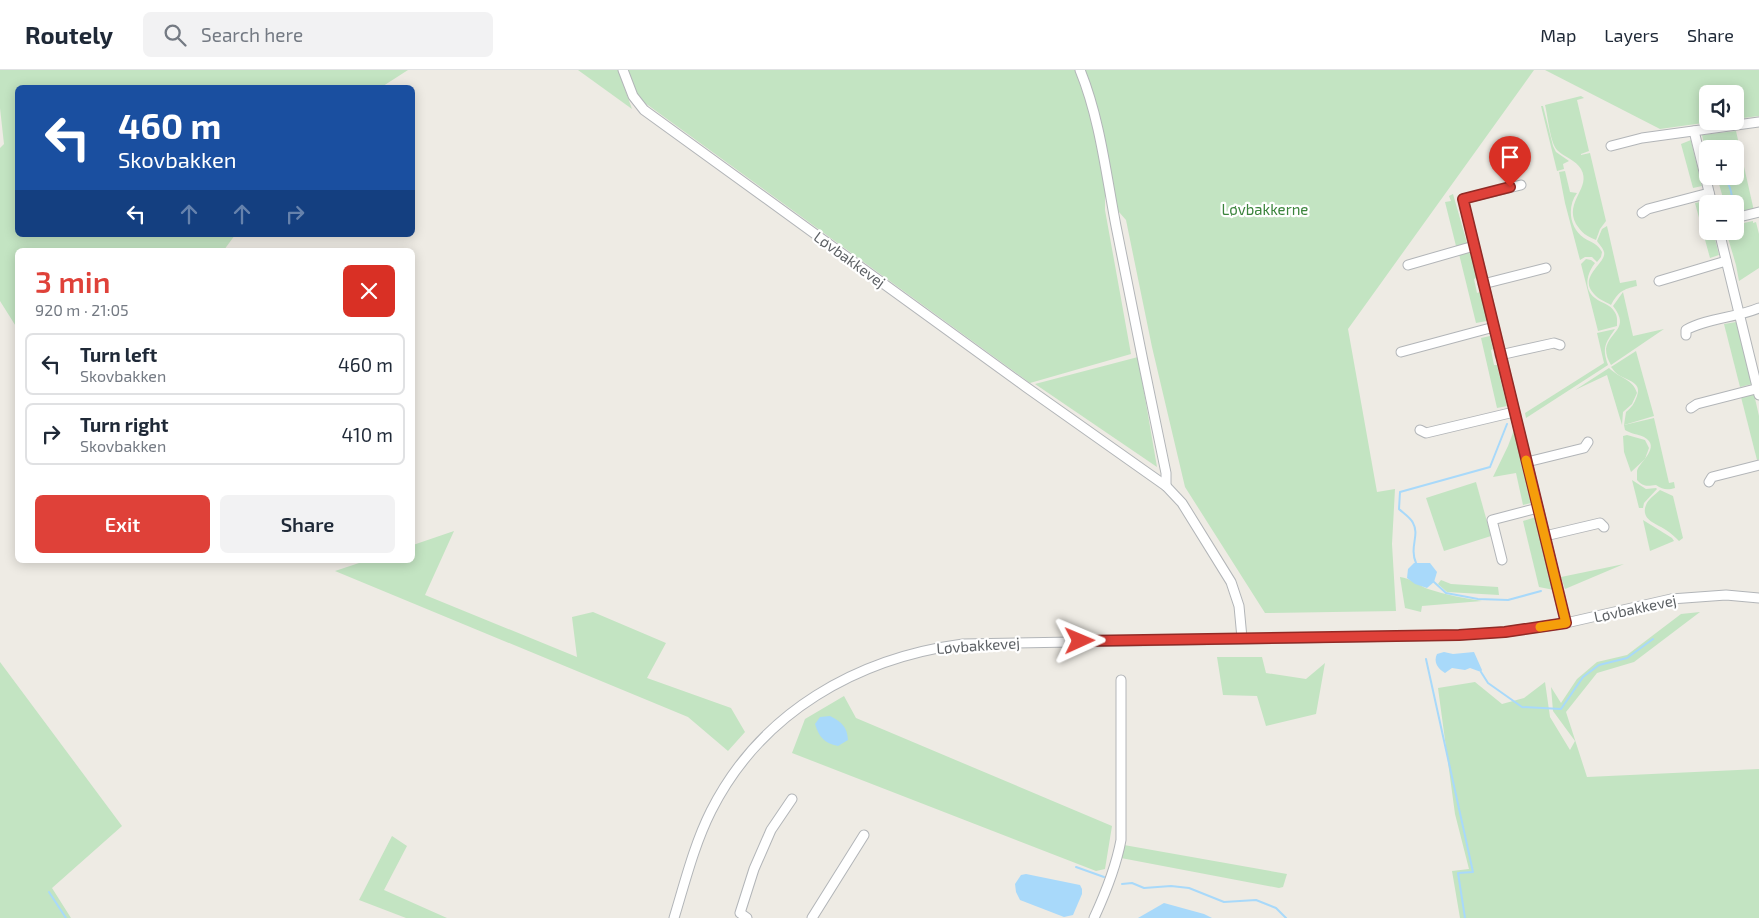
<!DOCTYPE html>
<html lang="en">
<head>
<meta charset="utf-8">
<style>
	body { margin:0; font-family:"Exo 2",sans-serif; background:#f2f2f3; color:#1f2937; height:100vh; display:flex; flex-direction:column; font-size:19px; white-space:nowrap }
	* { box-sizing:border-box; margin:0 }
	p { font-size:16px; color:#747a83 }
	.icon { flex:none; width:28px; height:28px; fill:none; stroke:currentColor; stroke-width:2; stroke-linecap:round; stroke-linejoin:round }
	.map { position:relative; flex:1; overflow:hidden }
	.details { position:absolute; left:15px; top:178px; width:400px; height:315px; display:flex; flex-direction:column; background:#fff; border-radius:8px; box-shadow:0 2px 12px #0003 }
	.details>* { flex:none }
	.hud { position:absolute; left:15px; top:15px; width:400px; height:152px; border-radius:8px; box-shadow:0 2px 12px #0003; background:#1a4fa0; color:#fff; overflow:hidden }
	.buttons { position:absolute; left:1699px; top:15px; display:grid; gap:10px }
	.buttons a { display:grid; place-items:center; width:45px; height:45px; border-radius:8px; background:#fff; box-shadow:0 2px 12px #0003; font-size:25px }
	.pin { position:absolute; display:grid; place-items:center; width:42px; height:42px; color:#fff; margin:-51px -21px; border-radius:50% 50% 50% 0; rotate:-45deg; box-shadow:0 0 5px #0007 }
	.pin .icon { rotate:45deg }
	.me { position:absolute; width:55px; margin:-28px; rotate:89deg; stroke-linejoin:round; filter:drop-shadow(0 0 4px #0008) }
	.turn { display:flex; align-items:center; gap:18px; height:105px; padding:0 20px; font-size:22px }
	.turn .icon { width:65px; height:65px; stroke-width:2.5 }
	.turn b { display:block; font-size:35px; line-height:42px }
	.lanes { display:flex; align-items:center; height:48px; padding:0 20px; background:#0003; justify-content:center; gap:25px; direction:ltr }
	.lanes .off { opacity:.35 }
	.round { display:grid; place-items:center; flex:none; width:52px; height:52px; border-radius:8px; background:#f2f2f3 }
	.headline { display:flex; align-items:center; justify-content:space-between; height:85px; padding:0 20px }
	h1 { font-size:30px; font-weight:600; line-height:38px; color:#df4139 }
	.cta { display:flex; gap:10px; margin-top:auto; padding:10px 20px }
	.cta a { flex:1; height:58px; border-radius:8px; background:#df4139; color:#fff; font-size:20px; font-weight:600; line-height:58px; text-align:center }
	.cta a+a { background:#f2f2f3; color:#1f2937 }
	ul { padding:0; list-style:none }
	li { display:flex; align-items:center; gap:15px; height:62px; margin:0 10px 8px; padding:0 10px; border:2px solid #e0e1e3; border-radius:8px }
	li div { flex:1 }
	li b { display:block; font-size:19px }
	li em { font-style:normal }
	header { display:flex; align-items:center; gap:30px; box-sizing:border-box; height:70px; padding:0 25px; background:#fff; border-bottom:1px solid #e0e1e3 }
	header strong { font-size:24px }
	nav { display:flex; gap:28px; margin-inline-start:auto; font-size:18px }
	.search { width:350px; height:45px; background:#f2f2f3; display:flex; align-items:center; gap:12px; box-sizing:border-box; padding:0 18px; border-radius:8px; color:#747a83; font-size:19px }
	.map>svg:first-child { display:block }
</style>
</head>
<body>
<header>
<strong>Routely</strong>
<div class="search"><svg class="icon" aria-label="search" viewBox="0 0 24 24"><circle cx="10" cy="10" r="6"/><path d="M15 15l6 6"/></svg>Search here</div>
<nav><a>Map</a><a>Layers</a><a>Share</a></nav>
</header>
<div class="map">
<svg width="1759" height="848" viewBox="0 0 1759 848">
	<rect width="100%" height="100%" fill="#eeebe4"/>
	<g fill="#c3e4c2">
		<polygon points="0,0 408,0 380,18 18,18 18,165 235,165 224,180 18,180 17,258 0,231 0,78 4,74 0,38"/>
		<polygon points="578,0 618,0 632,39"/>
		<polygon points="627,0 1534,0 1348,259 1377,422 1395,419 1392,474 1396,541 1265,543 1185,417 1152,277 1126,150 1105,126 1105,140 1131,284 1030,313 645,33 636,24"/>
		<polygon points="1545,0 1759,0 1759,46 1735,49 1735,24 1708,24 1708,51 1718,51 1660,59"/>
		<path d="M 1581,26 L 1584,28 L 1577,30 L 1589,81 L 1581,84 L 1581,85 L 1590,83 L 1606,151 L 1600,159 L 1596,170 C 1586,166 1582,163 1576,154 C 1564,131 1592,118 1581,99 C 1576,90 1564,87 1557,80 C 1550,72 1548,47 1545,35 Z"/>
		<polygon points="1541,36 1543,36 1553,76 1556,82 1569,91 1563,94 1564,99 1557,101"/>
		<polygon points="1736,61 1754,141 1735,145 1735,134 1719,134 1717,129 1723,128 1719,114 1714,115 1712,106 1735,106 1735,79 1708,79 1707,88 1702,65"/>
		<polygon points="1691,70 1702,116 1693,118 1681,74"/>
		<path d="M 1565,101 L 1570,122 L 1577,123 C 1567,136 1569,158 1584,168 C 1592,173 1597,173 1602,182 L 1601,187 L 1597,192 L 1592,187 L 1585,187 L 1580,190 L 1565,133 L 1559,102 Z"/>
		<polygon points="1453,124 1467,173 1456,176 1445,132 1451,131 1449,126"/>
		<polygon points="1705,131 1707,146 1706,148 1708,161 1713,161 1719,185 1710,188 1695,133"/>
		<polygon points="1753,151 1753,153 1756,152 1759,164 1759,198 1739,211 1736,195 1726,161 1734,163 1735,155"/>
		<path d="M 1607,156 L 1620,213 L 1636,210 L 1637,216 C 1623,219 1618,222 1611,235 C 1606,232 1598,229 1594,224 C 1577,207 1607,193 1604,182 C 1603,178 1599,174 1597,171 L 1602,159 Z"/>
		<polygon points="1472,182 1478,207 1474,209 1477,223 1480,222 1487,251 1476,253 1459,184"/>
		<path d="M 1586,189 L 1591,190 L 1595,193 C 1587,203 1583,219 1595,228 C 1601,233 1610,234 1614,241 C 1618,246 1617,251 1617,256 L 1598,261 L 1581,194 Z"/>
		<path d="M 1623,222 L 1633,266 L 1664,259 L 1611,295 C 1608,290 1606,285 1606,279 C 1609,261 1631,259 1613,236 Z"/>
		<polygon points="1736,252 1752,314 1740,317 1724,254"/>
		<path d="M 1615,259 C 1605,274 1602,277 1608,295 L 1526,348 L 1525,343 L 1604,293 L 1597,263 Z"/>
		<polygon points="1490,266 1493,279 1491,280 1494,295 1497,295 1507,336 1497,338 1481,268"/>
		<path d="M 1636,281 L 1654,346 L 1624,355 L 1626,342 C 1632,337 1634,334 1637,326 C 1643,311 1624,310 1616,303 C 1614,301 1613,299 1611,297 Z"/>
		<polygon points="1138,287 1157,397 1035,314"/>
		<path d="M 1609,298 C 1619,308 1633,309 1637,323 L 1632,334 L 1623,342 L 1622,355 L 1607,305 L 1575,320 Z"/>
		<polygon points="1754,324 1759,346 1759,389 1757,390 1741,327"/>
		<path d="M 1654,348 L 1669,413 L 1674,412 L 1675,418 C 1668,420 1663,420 1656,415 C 1647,416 1643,417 1637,410 C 1637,407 1637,404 1637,401 C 1639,392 1662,377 1644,367 C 1638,364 1631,364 1625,360 L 1624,355 Z"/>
		<polygon points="1514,360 1531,433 1523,435 1516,403 1493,407 1508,376"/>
		<polygon points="1627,365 1645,370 1649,378 1645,389 1631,402 1624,382 1623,366"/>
		<polygon points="1632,410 1646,419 1656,418 1657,419 1644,433 1643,438 1639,438"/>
		<polygon points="1476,412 1491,466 1444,481 1426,428"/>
		<path d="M 1660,420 L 1673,426 L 1683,468 L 1679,471 C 1675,467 1671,463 1666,460 C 1657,454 1640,450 1646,435 C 1648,429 1656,424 1660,420 Z"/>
		<polygon points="1536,447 1554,520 1539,517 1523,451"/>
		<polygon points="1643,450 1672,468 1674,471 1650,481"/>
		<polygon points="454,461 425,525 577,587 572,547 593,542 666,573 647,608 731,638 745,662 728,681 688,647 335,501 368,490 412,490 413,475"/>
		<polygon points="1624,494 1565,519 1561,507"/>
		<path d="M 1400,507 C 1410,508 1418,515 1428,519 C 1446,525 1464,528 1482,531 L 1422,536 L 1421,542 L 1405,538 Z"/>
		<polygon points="1441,510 1451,514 1498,517 1499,525 1447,522 1438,514"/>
		<polygon points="1700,542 1634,592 1597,603 1566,642 1587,707 1759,699 1759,848 1460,848 1452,801 1469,799 1455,744 1438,618 1475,612 1502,634 1524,628 1545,612 1550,647 1570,680 1575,671 1553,641 1551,617 1561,633 1577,609 1597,592 1627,585 1681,544"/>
		<polygon points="1217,587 1262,587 1266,603 1306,609 1325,593 1316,644 1266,656 1257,626 1223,625"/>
		<polygon points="0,592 122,756 52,818 71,848 0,848"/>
		<polygon points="844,626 856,648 1112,756 1105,799 1096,801 792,683 805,649"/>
		<polygon points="392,766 407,776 384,820 447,848 406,848 359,830"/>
		<polygon points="1124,775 1287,804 1283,817 1279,818 1121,788"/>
	</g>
	<g fill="#a8d9fa">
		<polygon points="1414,493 1430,493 1437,502 1434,512 1427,518 1415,514 1407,508 1408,499"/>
		<path d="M 1444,582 L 1453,584 L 1474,582 L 1482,600 L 1481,602 L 1470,598 L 1465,600 L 1452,598 L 1445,603 C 1438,599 1433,592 1437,584 Z"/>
		<path d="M 830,646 C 842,652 847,657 848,670 L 838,676 C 824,673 819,667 815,654 L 820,647 Z"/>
		<polygon points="1026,804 1080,815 1082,819 1082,824 1073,845 1064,847 1020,830 1016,822 1015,814 1021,805"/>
		<polygon points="1164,833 1204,844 1212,848 1138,848"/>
	</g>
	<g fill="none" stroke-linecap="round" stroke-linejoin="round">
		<g stroke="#a8d9fa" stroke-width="2">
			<polyline points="1716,79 1723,73 1732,71"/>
			<path d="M 1724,106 C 1729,114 1734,124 1731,134"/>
			<path d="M 1416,493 C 1409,477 1420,465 1413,453 C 1411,448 1403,443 1399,439 L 1400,422 L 1490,397 L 1507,354"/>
			<polyline points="1434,512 1446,523 1478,529 1508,530 1541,521"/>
			<polyline points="1426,589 1473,802 1458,803 1465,848"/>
			<polyline points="1481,602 1488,613 1522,637 1561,639 1583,607 1599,595 1627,588 1653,569"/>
			<polyline points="1076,797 1104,807"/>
			<polyline points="1122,814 1132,813 1144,818 1171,816 1189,818 1224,832 1256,830 1276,838 1286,848"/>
			<polyline points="49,822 66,848"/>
		</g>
		<defs>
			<g id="minor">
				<polyline points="623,0 633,26 644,40 1026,317 1166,416 1182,433 1231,512 1239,536 1242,568"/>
				<path d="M 1080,0 C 1100,49 1106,104 1116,156 C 1132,238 1149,321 1166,403 L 1166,416"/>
				<polyline points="1694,61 1712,134"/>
				<polyline points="1611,76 1642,68 1759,52"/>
				<polyline points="1521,115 1463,129 1566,553"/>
				<polyline points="1642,143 1648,139 1709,123"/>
				<polyline points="1735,148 1759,142"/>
				<polyline points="1719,161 1759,325"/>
				<polyline points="1408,195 1474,176"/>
				<polyline points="1659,211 1726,191"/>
				<polyline points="1483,214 1546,198"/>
				<path d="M 1686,265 L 1686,260 C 1707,248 1736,248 1759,238"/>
				<polyline points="1401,282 1494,257"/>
				<polyline points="1500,285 1554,273 1560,275"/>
				<polyline points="1691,338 1697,334 1759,318"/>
				<polyline points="1420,360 1426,363 1514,342"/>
				<polyline points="1527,392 1584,378 1588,372"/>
				<polyline points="1709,412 1712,407 1759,395"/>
				<polyline points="1545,466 1600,453 1604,457"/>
				<polyline points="1502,490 1492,450 1538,438"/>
				<path d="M 674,848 C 685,812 694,775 711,741 C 761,642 857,588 963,574 L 1459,565 L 1505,562 L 1566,553 L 1671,529 L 1726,525 L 1759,528"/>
				<polyline points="747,848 740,843 754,799 771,760 792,729"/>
				<polyline points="812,848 864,765"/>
				<path d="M 1094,848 C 1106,822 1116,797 1121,770 L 1121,610"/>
			</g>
		</defs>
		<use href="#minor" stroke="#b2b5b8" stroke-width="11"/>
		<use href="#minor" stroke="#fff" stroke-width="9"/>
	</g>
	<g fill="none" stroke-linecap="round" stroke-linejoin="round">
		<defs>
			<polyline id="route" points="1080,571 1459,565 1505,562 1566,553 1463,129 1510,117"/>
		</defs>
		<use href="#route" stroke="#912a25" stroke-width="12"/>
		<use href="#route" stroke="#df4139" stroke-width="9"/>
		<polyline stroke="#f59e0b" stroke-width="9" points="1526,390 1566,553 1540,557"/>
	</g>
	<g text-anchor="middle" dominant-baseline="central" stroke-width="4.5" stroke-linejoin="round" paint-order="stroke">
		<g font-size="15" fill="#3b843c" stroke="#fff">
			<text x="1265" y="139">Løvbakkerne</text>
		</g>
		<g font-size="15" fill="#5c6064" stroke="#fff">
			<text transform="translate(850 189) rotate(36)">Løvbakkevej</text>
			<text transform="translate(1635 538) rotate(-12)">Løvbakkevej</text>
			<text transform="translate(978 575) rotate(-4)">Løvbakkevej</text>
		</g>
	</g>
</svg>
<div class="buttons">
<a><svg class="icon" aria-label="sound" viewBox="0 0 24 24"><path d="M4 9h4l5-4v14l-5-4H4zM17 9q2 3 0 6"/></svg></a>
<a>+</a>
<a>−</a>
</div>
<div class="pin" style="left:1510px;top:117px;background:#d93025"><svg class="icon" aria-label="arrive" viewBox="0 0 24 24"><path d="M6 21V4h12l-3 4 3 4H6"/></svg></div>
<svg class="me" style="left:1080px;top:571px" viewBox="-20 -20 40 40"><path d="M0-17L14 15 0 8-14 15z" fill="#df4139" stroke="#fff" stroke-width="4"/></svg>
<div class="hud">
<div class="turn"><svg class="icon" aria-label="left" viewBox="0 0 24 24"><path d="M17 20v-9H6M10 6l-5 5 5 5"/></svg><div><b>460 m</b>Skovbakken</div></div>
<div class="lanes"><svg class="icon" aria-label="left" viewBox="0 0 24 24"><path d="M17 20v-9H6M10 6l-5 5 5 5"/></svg><svg class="icon off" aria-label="ahead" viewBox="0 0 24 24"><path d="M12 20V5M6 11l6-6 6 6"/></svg><svg class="icon off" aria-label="ahead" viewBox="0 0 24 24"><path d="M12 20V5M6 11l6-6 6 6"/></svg><svg class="icon off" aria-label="right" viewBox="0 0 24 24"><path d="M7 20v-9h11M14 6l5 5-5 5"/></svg></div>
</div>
<section class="details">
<div class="headline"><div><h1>3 min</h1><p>920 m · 21:05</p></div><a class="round" style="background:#d93025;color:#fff"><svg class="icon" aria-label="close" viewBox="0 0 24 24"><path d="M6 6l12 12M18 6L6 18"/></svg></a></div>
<ul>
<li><svg class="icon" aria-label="left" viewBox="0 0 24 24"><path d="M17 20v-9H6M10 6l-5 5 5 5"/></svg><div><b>Turn left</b><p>Skovbakken</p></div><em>460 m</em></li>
<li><svg class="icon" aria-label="right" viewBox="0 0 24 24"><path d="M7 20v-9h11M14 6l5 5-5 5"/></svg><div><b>Turn right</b><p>Skovbakken</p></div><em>410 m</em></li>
</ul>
<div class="cta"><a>Exit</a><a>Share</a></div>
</section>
</div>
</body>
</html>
